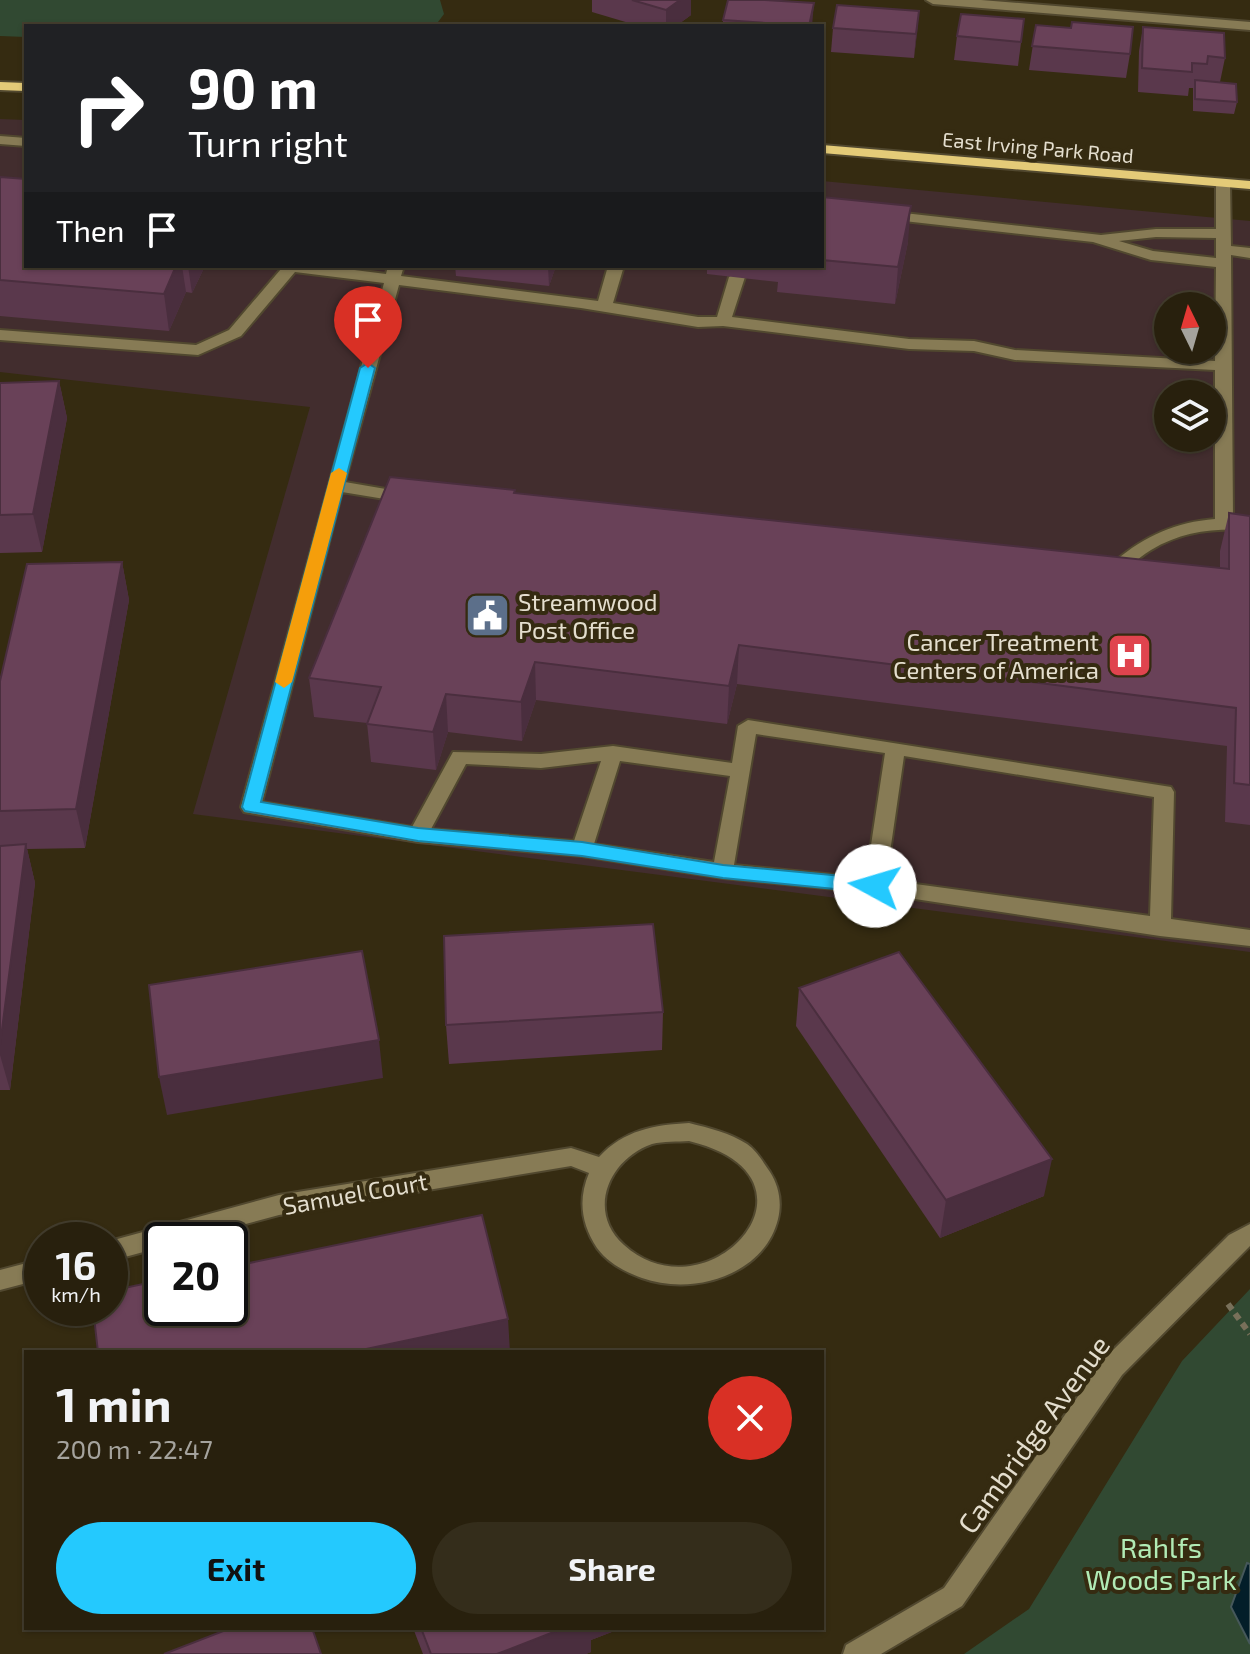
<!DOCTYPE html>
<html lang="en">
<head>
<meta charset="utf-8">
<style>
	body { margin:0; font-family:"Exo 2",sans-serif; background:#342d1b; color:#f1f3f6; height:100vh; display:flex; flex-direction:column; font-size:30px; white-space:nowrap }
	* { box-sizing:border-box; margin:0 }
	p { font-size:26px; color:#a5a39d }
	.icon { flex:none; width:44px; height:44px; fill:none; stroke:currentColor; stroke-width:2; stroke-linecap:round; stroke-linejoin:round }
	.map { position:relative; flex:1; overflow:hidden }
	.panel { position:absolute; left:24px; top:1350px; width:800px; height:280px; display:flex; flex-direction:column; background:#28200d; border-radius:0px; box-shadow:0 2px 6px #0004,0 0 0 2px #443e2e }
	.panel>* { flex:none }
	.hud { position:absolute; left:24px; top:24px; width:800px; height:244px; border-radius:0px; box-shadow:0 2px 6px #0004,0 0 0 2px #443e2e; background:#202124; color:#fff; overflow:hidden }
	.needle { width:52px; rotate:355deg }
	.controls { position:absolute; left:1154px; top:292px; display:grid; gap:16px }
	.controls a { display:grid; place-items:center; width:72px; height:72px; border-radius:50%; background:#28200d; box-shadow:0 2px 6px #0004,0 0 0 2px #443e2e; font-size:40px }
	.speed { position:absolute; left:24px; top:1222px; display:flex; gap:16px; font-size:40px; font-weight:700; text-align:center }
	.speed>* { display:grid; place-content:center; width:104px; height:104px; border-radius:50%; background:#28200d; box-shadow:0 2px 6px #0004,0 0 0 2px #443e2e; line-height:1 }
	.speed small { font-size:20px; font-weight:400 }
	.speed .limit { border:4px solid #111; border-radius:12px; background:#fff; color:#111 }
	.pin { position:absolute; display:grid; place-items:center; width:68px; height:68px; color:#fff; margin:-82px -34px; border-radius:50% 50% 50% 0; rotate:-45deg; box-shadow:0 0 8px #0007 }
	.pin .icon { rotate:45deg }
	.me { position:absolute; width:88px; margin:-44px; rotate:276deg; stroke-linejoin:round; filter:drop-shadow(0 0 6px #0008) }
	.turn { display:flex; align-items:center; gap:28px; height:168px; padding:0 32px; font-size:36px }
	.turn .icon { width:104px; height:104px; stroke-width:2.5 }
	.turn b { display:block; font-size:56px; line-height:68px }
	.then { display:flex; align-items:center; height:76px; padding:0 32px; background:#0003; gap:16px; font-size:30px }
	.round { display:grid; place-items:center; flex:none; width:84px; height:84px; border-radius:42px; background:#342d1b }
	.head { display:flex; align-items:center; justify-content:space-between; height:136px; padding:0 32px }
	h1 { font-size:48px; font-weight:700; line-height:60px }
	.primary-button { display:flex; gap:16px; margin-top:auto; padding:16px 32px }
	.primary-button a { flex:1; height:92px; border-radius:48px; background:#24c9fe; color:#111; font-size:32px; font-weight:700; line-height:92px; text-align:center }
	.primary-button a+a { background:#342d1b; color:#f1f3f6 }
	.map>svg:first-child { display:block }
</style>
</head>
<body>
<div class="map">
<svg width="1250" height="1654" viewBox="0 0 1250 1654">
	<rect width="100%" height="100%" fill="#352b11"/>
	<path fill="#422d2e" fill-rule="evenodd" d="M 0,119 L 26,120 L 26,266 L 822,266 L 822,181 L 1250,221 L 1250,952 L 193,814 L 310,407 L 0,372 ZM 1168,306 L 1212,306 L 1212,350 L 1168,350 ZM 1168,394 L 1212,394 L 1212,438 L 1168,438 Z"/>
	<g fill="#314932">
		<polygon points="0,0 440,0 444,14 435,26 26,26 26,37 0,36"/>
		<polygon points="1250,1289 1250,1654 964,1654 1029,1609 1182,1361"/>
	</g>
	<polygon fill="#031e29" stroke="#46585a" stroke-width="2" points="1247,1563 1250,1564 1250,1644 1231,1607"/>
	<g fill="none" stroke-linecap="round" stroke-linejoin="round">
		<defs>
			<g id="minor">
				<polygon points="926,0 981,0 1250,22 1250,30 933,4"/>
				<polygon points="0,136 26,138 26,146 0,144"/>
				<path d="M 1223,179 L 1230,183 L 1231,246 L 1250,248 L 1250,258 L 1231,255 L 1233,518 L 1250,520 L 1250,530 C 1215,528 1182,531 1151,550 C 1136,559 1126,572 1108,577 L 1099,571 C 1104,566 1109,565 1115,561 C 1145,536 1176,522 1215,519 L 1215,370 L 1015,360 L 974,351 L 909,349 L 723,326 L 698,327 L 581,308 L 399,285 L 345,482 L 409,493 L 418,498 L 409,503 L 342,492 L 262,802 L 412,827 L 453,752 L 541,754 L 613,746 L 732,763 L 738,726 L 748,720 L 1171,787 L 1174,792 L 1171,919 L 1250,930 L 1250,946 L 1160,936 L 875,893 L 723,878 L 582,856 L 418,842 L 244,812 L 241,807 L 384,283 L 295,272 L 241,336 L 198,355 L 0,340 L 0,330 L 196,345 L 229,330 L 281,269 L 278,266 L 323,266 L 386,274 L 388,266 L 404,266 L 401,276 L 598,301 L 608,266 L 624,266 L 613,303 L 698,317 L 717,317 L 729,277 L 737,272 L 745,277 L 732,317 L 909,339 L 974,341 L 1015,350 L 1215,361 L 1216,267 L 1151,260 L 1093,242 L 886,219 L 879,215 L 886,211 L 1101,235 L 1156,229 L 1216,229 L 1216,183 ZM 1156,237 L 1216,238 L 1216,258 L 1153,251 L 1119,241 ZM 756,734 L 885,753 L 866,878 L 734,865 ZM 904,756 L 1154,797 L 1150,916 L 886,880 ZM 601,761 L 574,841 L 431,829 L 466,764 L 541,768 ZM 620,761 L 730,776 L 714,862 L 594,844 Z"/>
				<path d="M 689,1123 C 709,1128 730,1133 747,1144 C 757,1151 763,1162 770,1172 C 779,1186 782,1203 778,1219 C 764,1276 692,1296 642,1278 C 625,1272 608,1263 597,1248 C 581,1224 578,1199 589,1173 L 571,1166 L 279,1215 L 186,1240 L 162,1240 L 162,1247 L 110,1261 L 110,1241 L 279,1195 L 571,1148 L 599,1157 C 624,1130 654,1125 689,1123 ZM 689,1141 C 838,1177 709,1321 624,1245 C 586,1211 609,1159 652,1144 C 664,1141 677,1142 689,1141 Z"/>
				<polygon points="1250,1224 1250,1246 1122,1375 962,1606 881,1654 843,1654 846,1645 944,1588 1104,1359 1229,1235"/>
				<polygon points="42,1259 42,1279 0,1290 0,1270"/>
			</g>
			<g id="major">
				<polygon points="0,82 26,83 26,91 0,90"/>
				<polygon points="822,145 1250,181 1250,189 822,153"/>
			</g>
		</defs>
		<use href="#minor" stroke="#51482f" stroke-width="4"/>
		<use href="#major" stroke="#51482f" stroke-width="4"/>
		<polyline stroke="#78705a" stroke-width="6" stroke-dasharray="7 5" stroke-linecap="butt" points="1228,1304 1250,1334"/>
		<use href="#minor" fill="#877b55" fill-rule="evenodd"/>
		<use href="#major" fill="#e4cb78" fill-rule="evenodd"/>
	</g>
	<g fill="#5a384c">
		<polygon points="592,0 691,0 691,15 676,26 639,26 592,12"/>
		<polygon points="919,11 914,58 831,52 833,28"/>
		<polygon points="1024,19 1018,66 954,60 957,36"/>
		<polygon points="723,20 812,26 723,26"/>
		<polygon points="1036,25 1130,54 1126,78 1029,70"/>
		<polygon points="1143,27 1225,58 1220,82 1237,102 1234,114 1193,111 1193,88 1189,88 1188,96 1138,92 1139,51"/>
		<polygon points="0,177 26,266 205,266 192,293 186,292 169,331 0,316"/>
		<polygon points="822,197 908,242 895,304 777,292 778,282 707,274 707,266 822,266"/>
		<polygon points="455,266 556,266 549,286 456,276"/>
		<polygon points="59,381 67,418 42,552 0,553 0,383"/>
		<polygon points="515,490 515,494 1220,568 1220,551 1229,513 1250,516 1250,825 1225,822 1227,746 737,684 727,724 536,700 522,741 448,732 436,770 371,762 367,723 314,717 309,678"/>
		<polygon points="122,562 129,600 85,848 27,849 35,883 10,1090 0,1090 0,681"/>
		<polygon points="799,988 1044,1196 940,1238 796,1026"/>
		<polygon points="663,1012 662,1050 449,1064 446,1025"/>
		<polygon points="413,1628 622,1628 591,1640 591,1652 586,1654 423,1654"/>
	</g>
	<g fill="#4a2e3e">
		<polygon points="680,0 691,0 691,15 676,26 666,26 666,10"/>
		<polygon points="814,3 812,26 809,26"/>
		<polygon points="919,11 917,34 914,58 916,34"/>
		<polygon points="911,206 908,242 895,304 898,267"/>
		<polygon points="176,266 182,266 186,292 169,331 164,294"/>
		<polygon points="188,266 205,266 192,293"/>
		<polygon points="548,266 556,266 549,286"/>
		<polygon points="59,381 67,418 42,552 33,514"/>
		<polygon points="122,562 129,600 85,848 76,809"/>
		<polygon points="739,645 737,684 727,724 729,686"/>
		<polygon points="535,662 536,700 522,741 521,702"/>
		<polygon points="446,694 448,732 436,770 433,732"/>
		<polygon points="26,844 35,883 10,1090 0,1055 0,1045"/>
		<polygon points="379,1040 383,1078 167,1115 159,1077"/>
		<polygon points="1052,1159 1044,1196 940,1238 946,1200"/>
		<polygon points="508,1319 510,1352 352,1352"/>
		<polygon points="564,1628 622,1628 591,1640 591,1652 586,1654 497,1654"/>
	</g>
	<g fill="#694158" stroke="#4a2e3e" stroke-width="2">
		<polygon points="632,0 680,0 666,10"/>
		<polygon points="728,0 765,0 814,3 809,26 723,20"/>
		<polygon points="837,5 919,11 916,34 833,28"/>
		<polygon points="961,14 1024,19 1021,42 957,36"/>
		<polygon points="1072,22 1133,27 1130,54 1032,46 1036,25 1071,28"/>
		<polygon points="1143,27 1224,33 1225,58 1208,56 1207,64 1192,63 1192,72 1142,68"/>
		<polygon points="1195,80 1236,84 1237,102 1195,99"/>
		<polygon points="0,177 26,179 26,266 176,266 164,294 0,280"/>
		<polygon points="822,197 911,206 898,267 822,260"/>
		<polygon points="59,381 33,514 0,515 0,383"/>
		<polygon points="390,477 515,490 514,493 1229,569 1229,513 1250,516 1250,785 1234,783 1236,708 739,645 729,686 535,662 521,702 446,694 433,732 367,724 381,687 309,678"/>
		<polygon points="122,562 76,809 0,811 0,681 27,564"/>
		<polygon points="26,844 0,1045 0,846"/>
		<polygon points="653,924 663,1012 446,1025 444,936"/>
		<polygon points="362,951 379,1040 159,1077 149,985"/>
		<polygon points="899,952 1052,1159 946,1200 799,988"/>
		<polygon points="482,1215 508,1319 352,1352 98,1352 93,1308 110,1308 110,1291 162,1280 162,1308 230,1308 230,1267"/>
		<polygon points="231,1628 312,1628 321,1654 164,1654"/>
		<polygon points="421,1628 564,1628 497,1654 431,1654"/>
	</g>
	<polygon fill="#24c9fe" stroke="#1783a5" stroke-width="2" points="368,363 375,368 261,802 418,828 582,842 723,865 875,879 881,881 884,886 881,891 875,893 723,878 582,856 418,841 245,811 242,807 360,368"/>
	<polygon fill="#f59e0b" points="339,468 347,473 292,682 284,688 275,682 331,473"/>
	<defs>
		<symbol id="civic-square" viewBox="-11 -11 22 22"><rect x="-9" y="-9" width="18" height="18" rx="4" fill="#5c6f8a" stroke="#352b11"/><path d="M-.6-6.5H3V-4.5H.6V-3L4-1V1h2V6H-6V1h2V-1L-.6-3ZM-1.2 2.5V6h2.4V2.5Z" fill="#fff"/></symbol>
		<symbol id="hospital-square" viewBox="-11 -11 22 22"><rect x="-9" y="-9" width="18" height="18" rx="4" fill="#e0444e" stroke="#352b11"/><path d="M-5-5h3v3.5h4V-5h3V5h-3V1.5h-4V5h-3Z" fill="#fff"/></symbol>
	</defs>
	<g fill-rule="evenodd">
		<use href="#civic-square" x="462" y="590" width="51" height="51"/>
		<use href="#hospital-square" x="1104" y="630" width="51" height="51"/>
	</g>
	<g text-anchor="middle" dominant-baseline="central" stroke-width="8" stroke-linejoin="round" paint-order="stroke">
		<g font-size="20" fill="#e4dece" stroke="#352b11">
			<text transform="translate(1038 147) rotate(5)">East Irving Park Road</text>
		</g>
		<g font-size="24" fill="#e4dece" stroke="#352b11" text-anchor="start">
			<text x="518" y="601">Streamwood<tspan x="518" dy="28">Post Office</tspan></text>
			<text x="1099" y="641" text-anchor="end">Cancer Treatment<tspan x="1099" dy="28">Centers of America</tspan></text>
		</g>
		<g font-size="24" fill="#e4dece" stroke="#352b11">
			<text transform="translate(355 1193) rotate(-10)">Samuel Court</text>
		</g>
		<g font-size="28" fill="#e4dece" stroke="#352b11">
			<text transform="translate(1033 1434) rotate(-54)">Cambridge Avenue</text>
		</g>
		<g font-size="28" fill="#b1ebb5" stroke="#352b11">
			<text x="1161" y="1547">Rahlfs<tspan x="1161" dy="32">Woods Park</tspan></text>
		</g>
	</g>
</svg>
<div class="controls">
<a><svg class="needle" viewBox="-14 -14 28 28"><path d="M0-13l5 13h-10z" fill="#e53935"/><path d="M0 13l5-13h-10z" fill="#a5a39d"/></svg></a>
<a><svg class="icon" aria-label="layers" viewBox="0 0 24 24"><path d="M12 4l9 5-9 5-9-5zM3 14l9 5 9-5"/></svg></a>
</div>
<div class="speed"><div>16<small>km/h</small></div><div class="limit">20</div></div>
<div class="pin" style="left:368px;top:368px;background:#d93025"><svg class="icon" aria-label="arrive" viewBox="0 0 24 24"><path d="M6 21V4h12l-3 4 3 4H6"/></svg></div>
<svg class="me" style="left:875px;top:886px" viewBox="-20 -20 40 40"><circle r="19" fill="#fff"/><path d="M0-13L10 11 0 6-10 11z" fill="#24c9fe"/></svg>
<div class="hud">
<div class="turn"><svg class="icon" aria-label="right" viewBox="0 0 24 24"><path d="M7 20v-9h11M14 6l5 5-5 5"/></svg><div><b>90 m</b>Turn right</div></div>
<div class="then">Then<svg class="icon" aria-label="arrive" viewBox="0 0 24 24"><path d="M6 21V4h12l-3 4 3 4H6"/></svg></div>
</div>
<section class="panel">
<div class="head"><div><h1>1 min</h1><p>200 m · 22:47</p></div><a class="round" style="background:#d93025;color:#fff"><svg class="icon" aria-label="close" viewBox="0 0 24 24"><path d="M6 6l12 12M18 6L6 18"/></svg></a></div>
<div class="primary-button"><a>Exit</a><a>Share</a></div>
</section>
</div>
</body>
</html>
